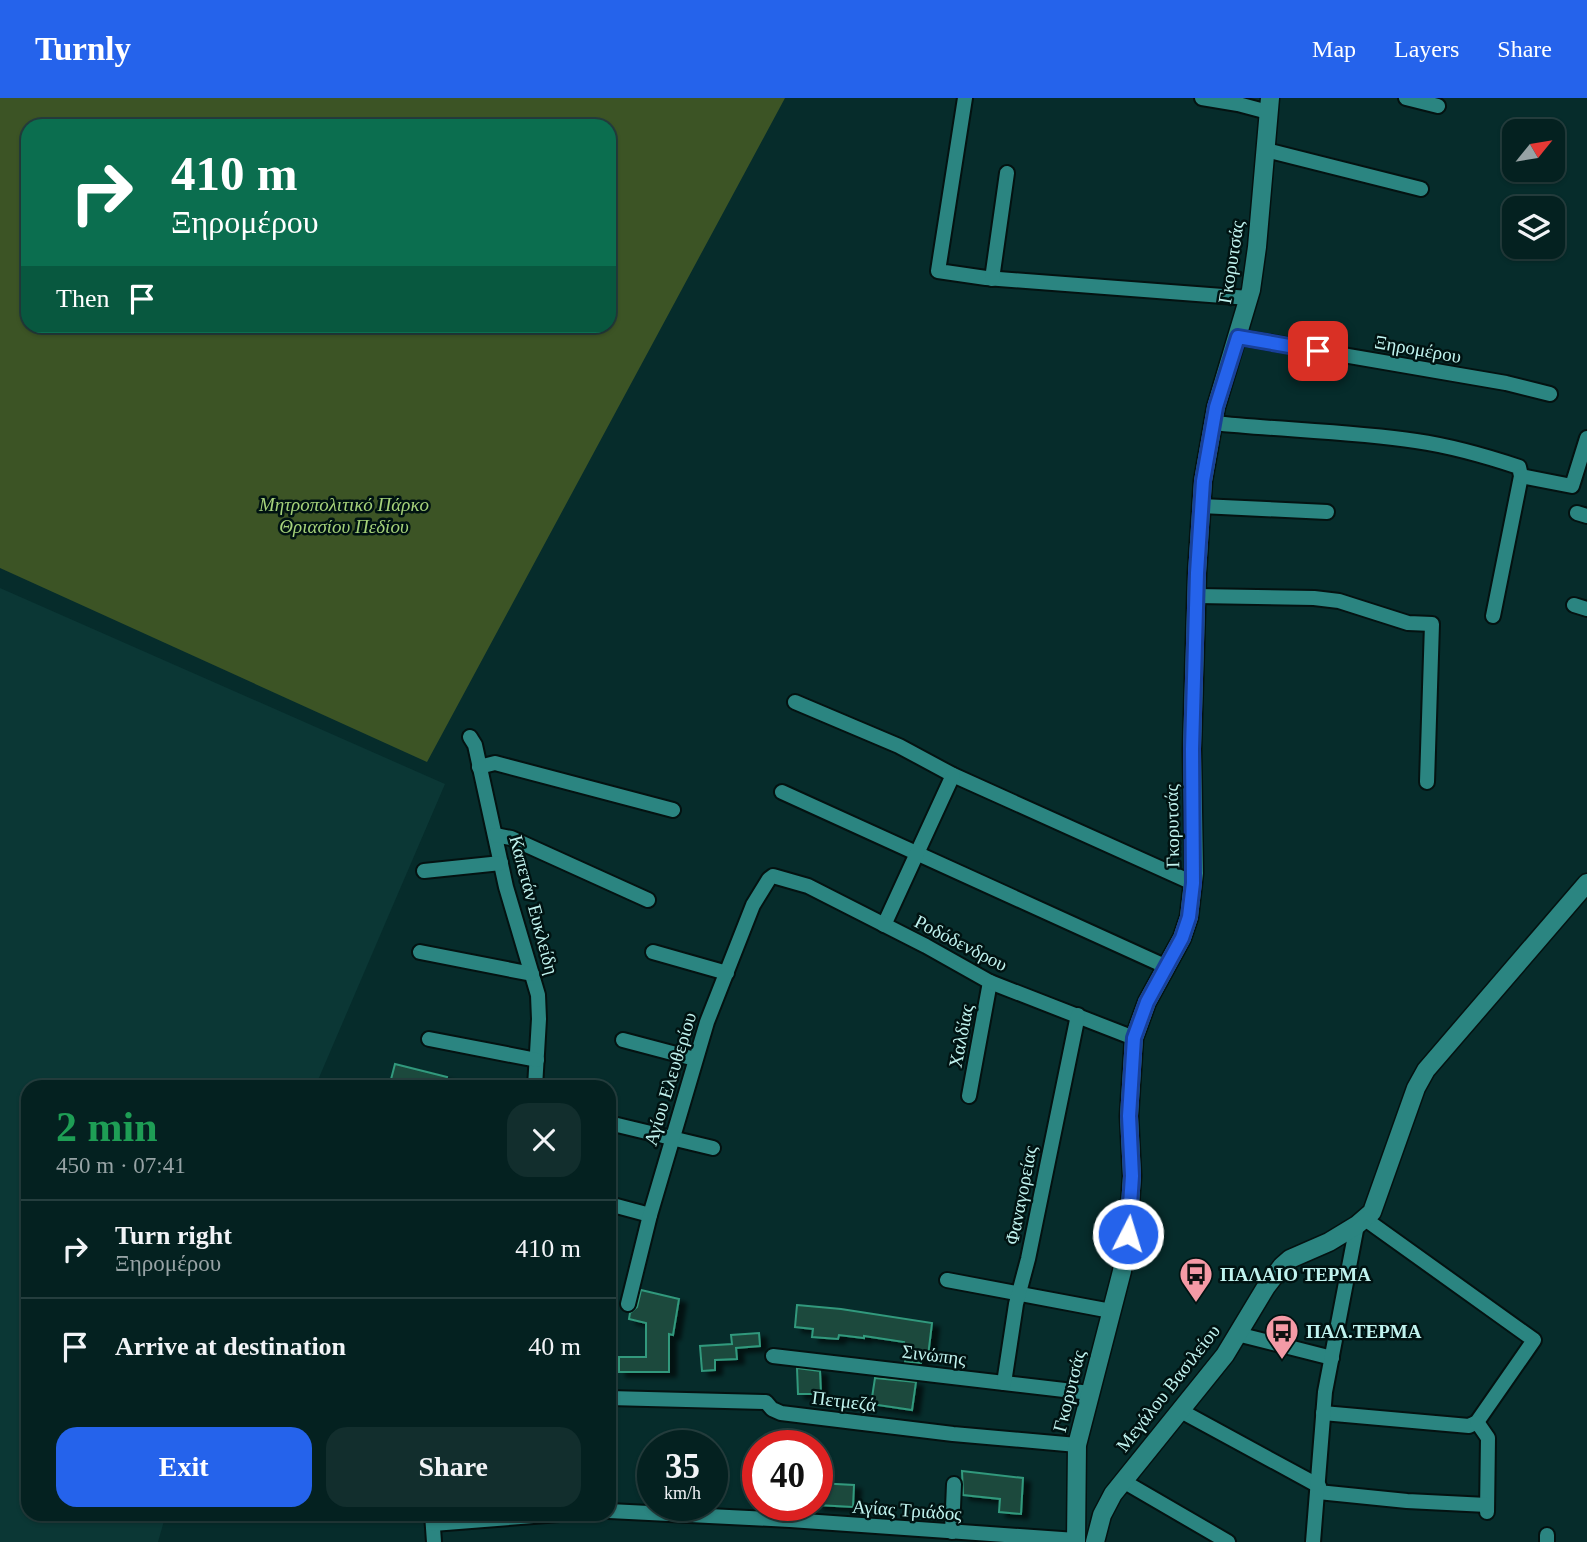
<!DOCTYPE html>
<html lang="en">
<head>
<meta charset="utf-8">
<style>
	body { margin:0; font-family:"Times New Roman",serif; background:#122e2d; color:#f1f3f6; height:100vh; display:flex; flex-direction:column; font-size:26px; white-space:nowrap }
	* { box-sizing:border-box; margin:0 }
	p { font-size:23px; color:#97a3a5 }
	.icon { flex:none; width:38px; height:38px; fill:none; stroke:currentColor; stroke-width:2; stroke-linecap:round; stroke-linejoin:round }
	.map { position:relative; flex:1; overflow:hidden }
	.details { position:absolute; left:21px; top:982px; width:595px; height:441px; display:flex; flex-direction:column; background:#042120; border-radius:21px; box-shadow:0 2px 5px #0004,0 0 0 2px #253e3e }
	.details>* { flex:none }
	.guide { position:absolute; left:21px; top:21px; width:595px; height:214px; border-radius:21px; box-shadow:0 2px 5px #0004,0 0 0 2px #253e3e; background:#0b6e4f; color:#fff; overflow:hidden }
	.needle { width:46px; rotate:60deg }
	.controls { position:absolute; left:1502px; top:21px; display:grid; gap:14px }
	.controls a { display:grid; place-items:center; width:63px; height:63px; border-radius:14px; background:#042120; box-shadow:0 2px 5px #0004,0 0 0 2px #253e3e; font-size:35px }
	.speed { position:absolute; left:637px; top:1332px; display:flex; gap:14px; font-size:35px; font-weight:700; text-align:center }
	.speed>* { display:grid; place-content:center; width:91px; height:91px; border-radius:50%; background:#042120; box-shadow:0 2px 5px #0004,0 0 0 2px #253e3e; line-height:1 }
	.speed small { font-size:18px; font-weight:400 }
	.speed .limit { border:10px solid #d22; background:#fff; color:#111 }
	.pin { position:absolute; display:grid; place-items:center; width:60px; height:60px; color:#fff; margin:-30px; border-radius:14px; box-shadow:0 4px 10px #0006 }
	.me { position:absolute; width:77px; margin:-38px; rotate:5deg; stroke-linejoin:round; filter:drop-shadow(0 0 5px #0008) }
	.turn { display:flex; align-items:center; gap:24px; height:147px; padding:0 35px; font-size:32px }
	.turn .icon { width:91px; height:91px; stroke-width:2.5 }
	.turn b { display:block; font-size:49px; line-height:60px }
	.then { display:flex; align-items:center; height:66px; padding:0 35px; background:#0003; gap:14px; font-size:26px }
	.round { display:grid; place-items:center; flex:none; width:74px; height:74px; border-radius:21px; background:#122e2d }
	.overview { display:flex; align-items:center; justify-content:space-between; height:119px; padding:0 35px }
	h1 { font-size:42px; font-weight:800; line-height:52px; color:#1e9e55 }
	.cta { display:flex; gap:14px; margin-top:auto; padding:14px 35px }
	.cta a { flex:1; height:80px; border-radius:21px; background:#2563eb; color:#fff; font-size:28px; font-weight:800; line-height:80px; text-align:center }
	.cta a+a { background:#122e2d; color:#f1f3f6 }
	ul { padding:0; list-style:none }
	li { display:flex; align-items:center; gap:21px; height:98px; padding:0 35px; border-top:2px solid #253e3e }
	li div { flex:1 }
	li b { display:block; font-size:26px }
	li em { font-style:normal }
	header { display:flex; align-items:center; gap:42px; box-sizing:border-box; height:98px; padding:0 35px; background:#2563eb; color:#fff }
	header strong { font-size:33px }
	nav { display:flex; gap:38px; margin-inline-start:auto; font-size:24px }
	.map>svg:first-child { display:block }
</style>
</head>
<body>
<header>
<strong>Turnly</strong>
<nav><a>Map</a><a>Layers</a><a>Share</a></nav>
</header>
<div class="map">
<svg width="1587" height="1444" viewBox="0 0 1587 1444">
	<defs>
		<filter id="shadow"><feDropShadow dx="7" dy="4.5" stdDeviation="2" flood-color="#0009"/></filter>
	</defs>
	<rect width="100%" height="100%" fill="#062c2b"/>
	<polygon fill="#0b3735" points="0,490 445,686 315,989 28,989 28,1416 166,1416 158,1444 0,1444"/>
	<path fill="#3c5425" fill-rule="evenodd" d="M 0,0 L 785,0 L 427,664 L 0,470 ZM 609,28 L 609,228 L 28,228 L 28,28 Z"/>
	<g fill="#1a4a3c" stroke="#31997d" stroke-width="2" filter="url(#shadow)">
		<polygon points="395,966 447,979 445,989 389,989"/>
		<polygon points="641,1192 679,1201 673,1237 669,1236 669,1274 619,1274 619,1259 646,1259 646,1225 629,1221 630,1215 637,1209"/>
		<polygon points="797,1207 841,1211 932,1225 928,1258 922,1257 921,1265 905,1264 907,1250 903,1250 904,1244 864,1238 864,1240 839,1237 838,1241 812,1239 813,1231 795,1229"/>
		<polygon points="759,1235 760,1248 736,1250 737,1261 715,1262 715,1272 702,1273 700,1248 732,1246 731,1237"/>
		<polygon points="797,1270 820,1273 821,1296 798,1296"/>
		<polygon points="875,1280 916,1284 912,1312 871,1306"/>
		<polygon points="962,1373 1023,1380 1021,1416 999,1414 1000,1401 963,1397"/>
		<polygon points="817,1385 854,1387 853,1409 817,1407"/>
	</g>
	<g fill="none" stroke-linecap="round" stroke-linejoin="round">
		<defs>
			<g id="minor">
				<polyline points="965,0 938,173 986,180 1249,200"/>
				<polyline points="1202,0 1238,6 1268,14"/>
				<polyline points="1406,0 1438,8"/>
				<polyline points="1266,52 1421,91"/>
				<polyline points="992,181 1007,75"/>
				<polyline points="1238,239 1506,285 1550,296"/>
				<path d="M 1213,325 C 1280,332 1349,333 1416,343 C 1451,348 1486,358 1519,369 L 1521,378 L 1493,518"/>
				<polyline points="1521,378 1572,388 1587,340"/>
				<polyline points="1201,408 1327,414"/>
				<polyline points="1577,415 1587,418"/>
				<polyline points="1197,498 1314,500 1339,503 1408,525 1432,526 1427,684"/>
				<polyline points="1574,507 1587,511"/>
				<polyline points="795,604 899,648 953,677 1193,785"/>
				<polyline points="470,639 475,647 506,789 538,897 539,921 535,989"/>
				<polyline points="479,669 495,665 673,712"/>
				<polyline points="782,694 1167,869"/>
				<polyline points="495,737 511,740 648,802"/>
				<polyline points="424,773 501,765"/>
				<polyline points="884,827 953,677"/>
				<polyline points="420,854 532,876"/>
				<polyline points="653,854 727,875"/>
				<polyline points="429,941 537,962"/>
				<polyline points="623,942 695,961"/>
				<polyline points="969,998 990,884"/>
				<polyline points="609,1025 713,1050"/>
				<polyline points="609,1106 650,1117"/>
				<polyline points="947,1182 1111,1213"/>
				<polyline points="628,1206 650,1117 707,924 753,807 769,781 773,778 808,788 926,848 990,884 1134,940"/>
				<polyline points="1237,1236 1332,1260"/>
				<polyline points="773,1258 1090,1295"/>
				<polyline points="1004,1285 1016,1206 1028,1161 1078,917"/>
				<polyline points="609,1300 766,1304 772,1311 781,1315 953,1336 1077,1347"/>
				<polyline points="1181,1313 1319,1388"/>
				<polyline points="1323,1315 1469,1328 1477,1324 1534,1242 1365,1121"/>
				<polyline points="1477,1324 1488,1340 1487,1414"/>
				<polyline points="1123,1383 1228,1444"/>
				<polyline points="1318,1394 1407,1403 1487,1407"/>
				<polyline points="609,1413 790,1422 1076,1442"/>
				<polyline points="432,1416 434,1444"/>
				<polyline points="433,1426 559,1416"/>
				<polyline points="952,1434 954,1386"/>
				<polyline points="1547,1437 1547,1444"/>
				<polyline points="1313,1444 1325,1294 1357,1127"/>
			</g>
			<polyline id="tertiary" points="1076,1444 1077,1347 1122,1173 1128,1136 1132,1078 1129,1018 1134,940 1147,904 1182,840 1189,819 1194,775 1192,651 1197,475 1203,383 1216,309 1251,192 1257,149 1270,0"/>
			<polyline id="secondary" points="1095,1444 1102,1417 1113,1396 1225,1257 1266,1189 1282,1168 1290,1161 1329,1144 1357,1127 1372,1114 1416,990 1426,972 1587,785"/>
		</defs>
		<use href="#minor" stroke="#041211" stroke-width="18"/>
		<use href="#tertiary" stroke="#041211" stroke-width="21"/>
		<use href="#secondary" stroke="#041211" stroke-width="21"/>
		<use href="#minor" stroke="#2b8581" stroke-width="14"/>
		<use href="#tertiary" stroke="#2b8581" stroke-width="18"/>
		<use href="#secondary" stroke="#2b8581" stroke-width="18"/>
	</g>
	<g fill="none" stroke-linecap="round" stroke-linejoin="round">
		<defs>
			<polyline id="route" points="1128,1136 1132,1078 1129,1018 1134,940 1147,904 1182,840 1189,819 1193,785 1192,651 1197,475 1203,383 1216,309 1238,239 1318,253"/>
		</defs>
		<use href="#route" stroke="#184099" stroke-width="18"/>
		<use href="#route" stroke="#2563eb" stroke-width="12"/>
	</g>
	<defs>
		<symbol id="bus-pin" viewBox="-11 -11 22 30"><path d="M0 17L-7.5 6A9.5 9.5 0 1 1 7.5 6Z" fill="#f49aa6" stroke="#001312"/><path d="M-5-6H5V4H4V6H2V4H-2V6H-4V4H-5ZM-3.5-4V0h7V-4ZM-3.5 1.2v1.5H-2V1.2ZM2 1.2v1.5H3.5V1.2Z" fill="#111"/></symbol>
	</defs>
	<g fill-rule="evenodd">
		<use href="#bus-pin" x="1177" y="1157" width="38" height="52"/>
		<use href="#bus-pin" x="1263" y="1214" width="38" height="52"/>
	</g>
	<g text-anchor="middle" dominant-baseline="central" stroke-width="5" stroke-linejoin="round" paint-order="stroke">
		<g font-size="19" fill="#c0f3ef" stroke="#001312">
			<text transform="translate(1231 164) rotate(-81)">Γκορυτσάς</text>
			<text transform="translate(1418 251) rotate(10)">Ξηρομέρου</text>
			<text transform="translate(1172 728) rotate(-91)">Γκορυτσάς</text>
			<text transform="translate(534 807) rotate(75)">Καπετάν Ευκλείδη</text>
			<text transform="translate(961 845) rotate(27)">Ροδόδενδρου</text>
			<text transform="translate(961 938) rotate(-79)">Χαλδίας</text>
			<text transform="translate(670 981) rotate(-73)">Αγίου Ελευθερίου</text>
			<text transform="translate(1021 1097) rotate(-79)">Φαναγορείας</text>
			<text transform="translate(934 1257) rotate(7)">Σινώπης</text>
			<text transform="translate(1168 1290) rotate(-52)">Μεγάλου Βασιλείου</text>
			<text transform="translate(1069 1293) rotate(-76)">Γκορυτσάς</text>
			<text transform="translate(844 1303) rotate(7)">Πετμεζά</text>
			<text transform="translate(907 1412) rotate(4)">Αγίας Τριάδος</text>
		</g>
		<g font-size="19" font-style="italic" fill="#a5d27a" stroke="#001312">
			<text x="344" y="406">Μητροπολιτικό Πάρκο<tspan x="344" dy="22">Θριασίου Πεδίου</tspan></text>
		</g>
		<g font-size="19" font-weight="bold" fill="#c0f3ef" stroke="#001312" text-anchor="start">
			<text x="1220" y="1176">ΠΑΛΑΙΟ ΤΕΡΜΑ</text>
			<text x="1306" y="1233">ΠΑΛ.ΤΕΡΜΑ</text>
		</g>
	</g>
</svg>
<div class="controls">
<a><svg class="needle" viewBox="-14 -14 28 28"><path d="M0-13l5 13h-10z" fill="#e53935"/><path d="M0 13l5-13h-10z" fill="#97a3a5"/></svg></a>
<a><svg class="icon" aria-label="layers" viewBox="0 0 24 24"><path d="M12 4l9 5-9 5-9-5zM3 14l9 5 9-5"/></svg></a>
</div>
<div class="speed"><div>35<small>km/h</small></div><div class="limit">40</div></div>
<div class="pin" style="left:1318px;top:253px;background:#d93025"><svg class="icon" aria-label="arrive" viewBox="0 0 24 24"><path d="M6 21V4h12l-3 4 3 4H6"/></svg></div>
<svg class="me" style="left:1128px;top:1136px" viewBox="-20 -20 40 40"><circle r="17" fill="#2563eb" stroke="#fff" stroke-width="3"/><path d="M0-11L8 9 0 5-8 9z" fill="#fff"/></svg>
<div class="guide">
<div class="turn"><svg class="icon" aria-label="right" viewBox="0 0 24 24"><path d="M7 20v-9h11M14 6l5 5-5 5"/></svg><div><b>410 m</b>Ξηρομέρου</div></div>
<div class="then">Then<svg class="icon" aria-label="arrive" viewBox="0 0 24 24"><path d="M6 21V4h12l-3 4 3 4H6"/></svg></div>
</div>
<section class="details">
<div class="overview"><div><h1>2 min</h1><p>450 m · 07:41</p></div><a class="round"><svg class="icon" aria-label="close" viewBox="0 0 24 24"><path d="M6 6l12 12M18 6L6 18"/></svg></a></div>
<ul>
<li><svg class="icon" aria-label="right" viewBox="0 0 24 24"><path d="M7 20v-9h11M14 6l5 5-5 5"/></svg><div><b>Turn right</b><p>Ξηρομέρου</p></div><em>410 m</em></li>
<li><svg class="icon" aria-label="arrive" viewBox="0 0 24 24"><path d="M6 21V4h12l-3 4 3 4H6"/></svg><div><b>Arrive at destination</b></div><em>40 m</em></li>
</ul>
<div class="cta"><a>Exit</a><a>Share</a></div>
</section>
</div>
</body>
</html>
